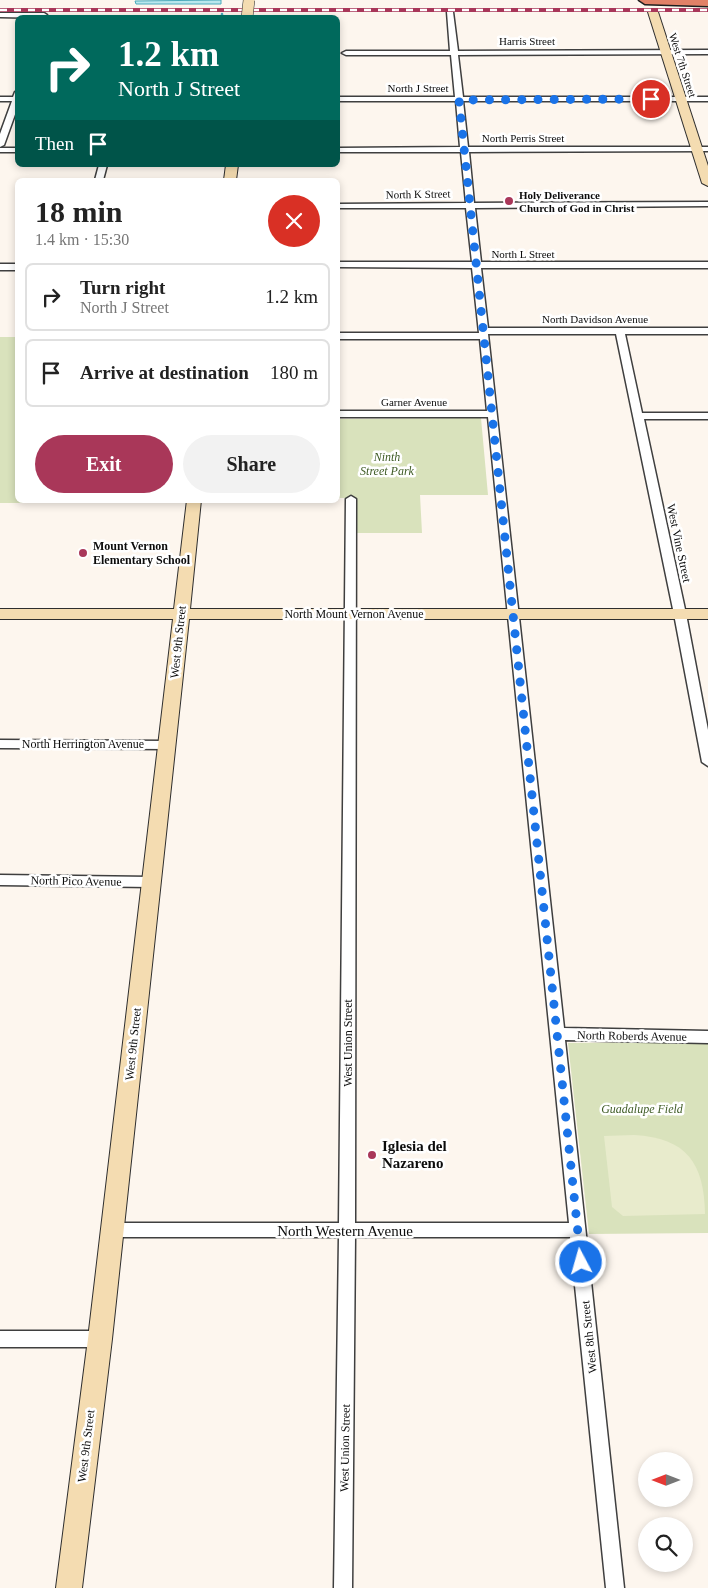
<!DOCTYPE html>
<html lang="en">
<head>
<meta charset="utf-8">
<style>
	body { margin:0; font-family:"Times New Roman",serif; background:#f2f2f2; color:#222; height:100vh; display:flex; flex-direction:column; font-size:19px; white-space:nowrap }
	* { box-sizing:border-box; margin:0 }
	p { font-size:16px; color:#767676 }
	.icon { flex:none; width:28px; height:28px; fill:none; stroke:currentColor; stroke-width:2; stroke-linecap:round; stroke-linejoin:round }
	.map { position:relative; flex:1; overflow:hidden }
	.details { position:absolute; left:15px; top:178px; width:325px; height:325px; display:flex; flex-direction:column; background:#fff; border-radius:8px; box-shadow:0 2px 8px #0003 }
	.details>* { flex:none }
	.banner { position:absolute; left:15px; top:15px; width:325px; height:152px; border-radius:8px; box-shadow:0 2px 8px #0003; background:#00695c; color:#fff; overflow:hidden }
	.needle { width:32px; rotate:270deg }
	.tools { position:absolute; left:638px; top:1452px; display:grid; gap:10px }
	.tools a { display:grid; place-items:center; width:55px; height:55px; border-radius:50%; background:#fff; box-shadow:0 2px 8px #0003; font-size:25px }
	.pin { position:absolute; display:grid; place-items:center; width:42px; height:42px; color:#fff; margin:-21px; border:2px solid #fff; border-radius:50%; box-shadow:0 1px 5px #0007 }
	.me { position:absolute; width:55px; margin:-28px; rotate:354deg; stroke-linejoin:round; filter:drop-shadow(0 0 4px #0008) }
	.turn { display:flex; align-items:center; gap:18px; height:105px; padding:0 20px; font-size:22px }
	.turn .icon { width:65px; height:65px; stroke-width:2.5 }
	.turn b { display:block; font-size:35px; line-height:42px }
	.then { display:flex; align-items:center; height:48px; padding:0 20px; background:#0003; gap:10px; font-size:19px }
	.round { display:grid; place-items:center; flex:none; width:52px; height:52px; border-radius:26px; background:#f2f2f2 }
	.overview { display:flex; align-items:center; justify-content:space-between; height:85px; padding:0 20px }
	h1 { font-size:30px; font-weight:700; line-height:38px }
	.primary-button { display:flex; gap:10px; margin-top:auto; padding:10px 20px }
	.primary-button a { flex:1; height:58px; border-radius:30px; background:#a93759; color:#fff; font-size:20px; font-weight:700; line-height:58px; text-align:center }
	.primary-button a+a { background:#f2f2f2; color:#222 }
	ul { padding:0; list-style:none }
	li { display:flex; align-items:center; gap:15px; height:68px; margin:0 10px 8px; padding:0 10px; border:2px solid #e0e0e0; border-radius:8px }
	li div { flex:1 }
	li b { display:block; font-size:19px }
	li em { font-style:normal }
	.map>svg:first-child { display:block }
</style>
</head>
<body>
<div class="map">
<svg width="708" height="1588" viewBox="0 0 708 1588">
	<rect width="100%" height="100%" fill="#fdf6ee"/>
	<g fill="#d9e2bc">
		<polygon points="0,337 17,337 18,500 173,500 172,503 0,503"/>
		<polygon points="481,418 488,495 420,495 422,533 357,533 357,498 338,498 338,419"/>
		<polygon points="708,1042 708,1233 589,1234 568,1043"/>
	</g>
	<path fill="#e8ebcc" d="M 634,1135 C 687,1138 704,1163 705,1214 L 623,1216 L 612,1207 L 604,1136 Z"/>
	<polygon fill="#b9e7ed" stroke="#4aaabb" points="221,0 221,4 136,4 135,1"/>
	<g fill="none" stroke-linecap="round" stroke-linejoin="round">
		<polyline stroke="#4aaabb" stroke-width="2.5" points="222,14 222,18"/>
		<defs>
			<g id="street">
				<polygon points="450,10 453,12 458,51 708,50 708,54 458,55 463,97 708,97 708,101 463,101 468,147 708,147 708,151 469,152 474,203 708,202 708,206 475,208 481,262 708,262 708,268 481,268 488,328 708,328 708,334 625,334 642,413 708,413 708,419 644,419 686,614 708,730 708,766 702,762 674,614 616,334 488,334 564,1028 708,1031 708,1043 565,1040 624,1588 606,1588 570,1237 355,1237 352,1588 334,1588 339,1237 112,1237 106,1235 104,1230 106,1225 112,1223 339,1223 346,499 351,496 356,499 355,1223 569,1223 488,417 338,417 338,411 487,411 480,339 338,339 338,333 479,333 472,268 338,267 338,262 472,262 466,208 338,208 338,204 466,203 461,152 338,152 338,148 460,147 456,101 338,101 338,97 455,97 451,55 346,55 342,53 346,51 450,51 447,12"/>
				<polygon points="0,13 44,13 47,15 47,18 0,17"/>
				<polygon points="15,92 18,92 18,106 4,145 0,147 0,134 12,101 0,101 0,97 13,97"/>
				<rect x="0" y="148" width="18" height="4"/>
				<polygon points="99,165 107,165 103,180 95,180"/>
				<rect x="0" y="264" width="18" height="6"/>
				<polygon points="0,740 167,741 173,745 167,749 0,748"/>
				<polygon points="0,875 151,877 156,879 158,882 156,885 151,887 0,885"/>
				<polygon points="0,1331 100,1331 106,1334 108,1339 106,1344 100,1347 0,1347"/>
			</g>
			<g id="secondary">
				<polygon points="653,9 658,12 708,166 708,186 702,183 648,12"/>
				<polygon points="226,165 238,165 236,180 224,180"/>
				<polygon points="187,500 201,500 190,609 708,609 708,619 189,619 112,1339 82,1588 56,1588 88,1339 173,619 0,619 0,609 174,609"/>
			</g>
			<polygon id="highway" points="639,0 708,0 708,6 645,4"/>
		</defs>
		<use href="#street" stroke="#3f3f3f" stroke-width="3"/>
		<use href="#secondary" stroke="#2e2e2e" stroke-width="2"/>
		<use href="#highway" stroke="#1d1d1d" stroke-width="3"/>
		<use href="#street" fill="#fff" fill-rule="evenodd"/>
		<use href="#secondary" fill="#f4dcb1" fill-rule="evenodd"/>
		<use href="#highway" fill="#e18167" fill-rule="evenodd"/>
		<defs>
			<polyline id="rail" points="0,10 708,10"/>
		</defs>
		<use href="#rail" stroke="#a93759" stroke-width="4"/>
		<use href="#rail" stroke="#fff" stroke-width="2.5" stroke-dasharray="7" stroke-linecap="butt"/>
		<defs>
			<polyline id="secondary-bridge" points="247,18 249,0"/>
		</defs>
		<use href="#secondary-bridge" stroke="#2e2e2e" stroke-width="12" stroke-linecap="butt"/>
		<use href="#secondary-bridge" stroke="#f4dcb1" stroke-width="11"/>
	</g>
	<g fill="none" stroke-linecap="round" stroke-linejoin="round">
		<polyline stroke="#1a73e8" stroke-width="9" stroke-dasharray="0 16.2" points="581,1262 459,100 651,99"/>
	</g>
	<g fill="#a93759" stroke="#fff" stroke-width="2">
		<circle cx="509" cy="201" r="5"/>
		<circle cx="83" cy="553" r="5"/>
		<circle cx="372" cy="1155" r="5"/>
	</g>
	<g text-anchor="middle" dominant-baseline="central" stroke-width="5" stroke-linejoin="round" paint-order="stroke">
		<g font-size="11" fill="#0c0c0c" stroke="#fff">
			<text x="527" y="41">Harris Street</text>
			<text transform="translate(683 65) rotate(72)">West 7th Street</text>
			<text x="418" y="88">North J Street</text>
			<text x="523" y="138">North Perris Street</text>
			<text transform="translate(418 194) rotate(-1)">North K Street</text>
			<text x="523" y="254">North L Street</text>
			<text x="595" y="319">North Davidson Avenue</text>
			<text x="414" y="402">Garner Avenue</text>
		</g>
		<g font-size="11" font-weight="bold" fill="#0c0c0c" stroke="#fff" text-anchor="start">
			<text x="519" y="195">Holy Deliverance<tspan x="519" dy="13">Church of God in Christ</tspan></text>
		</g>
		<g font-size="12" font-style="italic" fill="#3e5b25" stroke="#fff">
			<text x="387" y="457">Ninth<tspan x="387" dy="14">Street Park</tspan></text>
			<text x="642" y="1109">Guadalupe Field</text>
		</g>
		<g font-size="12" fill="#0c0c0c" stroke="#fff">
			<text transform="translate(679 543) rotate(78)">West Vine Street</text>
			<text x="354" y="614">North Mount Vernon Avenue</text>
			<text transform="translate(178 642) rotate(-84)">West 9th Street</text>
			<text x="83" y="744">North Herrington Avenue</text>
			<text transform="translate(76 881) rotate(1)">North Pico Avenue</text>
			<text transform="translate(632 1036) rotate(1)">North Roberds Avenue</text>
			<text transform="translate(348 1043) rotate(-90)">West Union Street</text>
			<text transform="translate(133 1044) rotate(-84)">West 9th Street</text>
			<text transform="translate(589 1337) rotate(-96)">West 8th Street</text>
			<text transform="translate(86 1446) rotate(-83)">West 9th Street</text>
			<text transform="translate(345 1448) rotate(-89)">West Union Street</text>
		</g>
		<g font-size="12" font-weight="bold" fill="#0c0c0c" stroke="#fff" text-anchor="start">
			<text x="93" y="546">Mount Vernon<tspan x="93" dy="14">Elementary School</tspan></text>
		</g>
		<g font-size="15" font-weight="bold" fill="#0c0c0c" stroke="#fff" text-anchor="start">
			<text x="382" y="1146">Iglesia del<tspan x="382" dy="17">Nazareno</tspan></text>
		</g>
		<g font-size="15" fill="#0c0c0c" stroke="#fff">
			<text x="345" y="1231">North Western Avenue</text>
		</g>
	</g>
</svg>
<div class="tools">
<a><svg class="needle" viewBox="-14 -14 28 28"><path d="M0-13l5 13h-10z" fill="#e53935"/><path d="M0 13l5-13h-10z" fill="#767676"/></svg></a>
<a><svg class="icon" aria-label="search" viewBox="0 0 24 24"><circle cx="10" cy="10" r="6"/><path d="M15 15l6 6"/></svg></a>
</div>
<div class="pin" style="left:651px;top:99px;background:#d93025"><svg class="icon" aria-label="arrive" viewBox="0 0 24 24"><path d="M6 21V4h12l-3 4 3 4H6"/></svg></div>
<svg class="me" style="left:581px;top:1262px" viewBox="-20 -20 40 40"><circle r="17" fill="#1a73e8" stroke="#fff" stroke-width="3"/><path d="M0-11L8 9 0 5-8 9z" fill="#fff"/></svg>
<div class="banner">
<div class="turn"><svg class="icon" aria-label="right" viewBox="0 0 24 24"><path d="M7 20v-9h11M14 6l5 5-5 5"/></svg><div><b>1.2 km</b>North J Street</div></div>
<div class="then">Then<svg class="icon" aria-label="arrive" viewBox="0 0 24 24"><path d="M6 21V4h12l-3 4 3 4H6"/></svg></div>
</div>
<section class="details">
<div class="overview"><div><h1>18 min</h1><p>1.4 km · 15:30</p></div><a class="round" style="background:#d93025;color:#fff"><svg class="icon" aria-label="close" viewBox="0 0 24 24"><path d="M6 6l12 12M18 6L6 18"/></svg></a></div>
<ul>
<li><svg class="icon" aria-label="right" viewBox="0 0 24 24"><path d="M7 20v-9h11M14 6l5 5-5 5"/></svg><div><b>Turn right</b><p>North J Street</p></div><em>1.2 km</em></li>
<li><svg class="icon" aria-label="arrive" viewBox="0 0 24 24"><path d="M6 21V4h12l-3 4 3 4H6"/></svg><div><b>Arrive at destination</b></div><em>180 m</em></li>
</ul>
<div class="primary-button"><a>Exit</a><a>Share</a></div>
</section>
</div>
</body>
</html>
